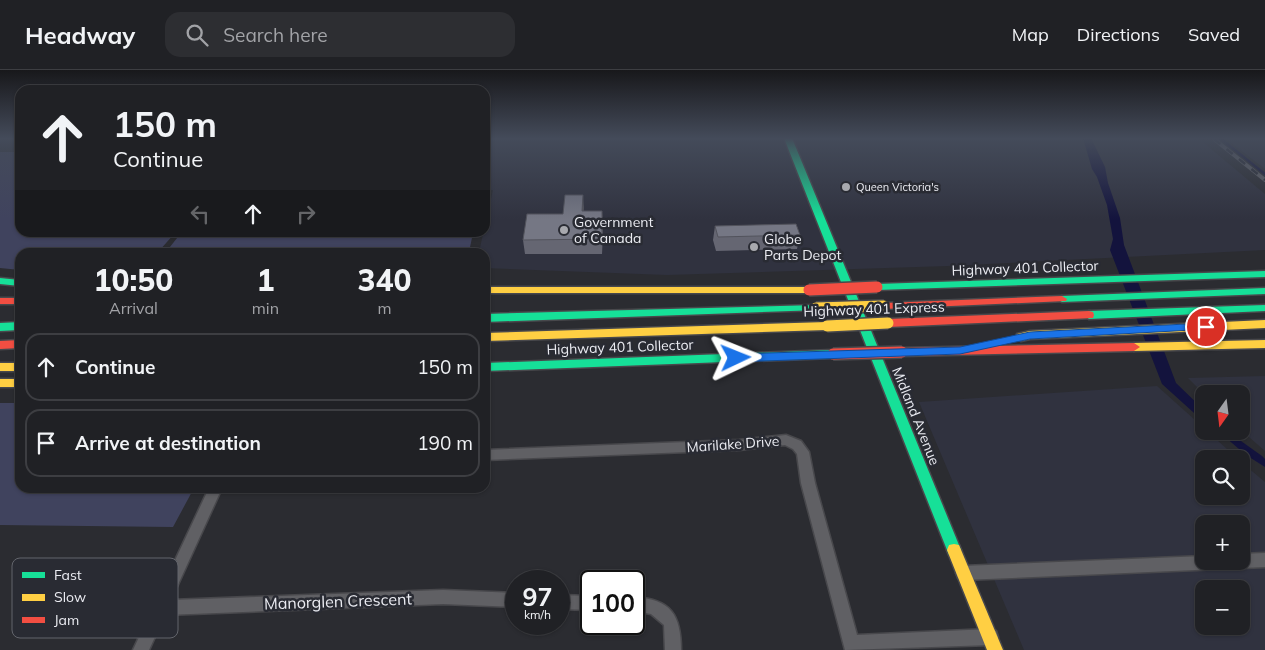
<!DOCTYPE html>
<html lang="en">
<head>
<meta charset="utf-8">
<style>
	body { margin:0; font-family:Mulish,sans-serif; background:#2d2e32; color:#f1f3f6; height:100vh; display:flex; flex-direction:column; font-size:19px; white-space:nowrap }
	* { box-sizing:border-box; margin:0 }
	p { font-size:16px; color:#a2a3a7 }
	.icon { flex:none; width:28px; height:28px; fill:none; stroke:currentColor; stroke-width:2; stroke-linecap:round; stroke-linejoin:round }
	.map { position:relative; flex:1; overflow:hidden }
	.details { position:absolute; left:15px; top:178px; width:475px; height:245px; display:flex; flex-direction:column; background:#202125; border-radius:15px; box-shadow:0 1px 4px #0004,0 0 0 1px #3d3e42 }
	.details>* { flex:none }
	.banner { position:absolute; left:15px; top:15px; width:475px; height:152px; border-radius:15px; box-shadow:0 1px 4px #0004,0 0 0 1px #3d3e42; background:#202125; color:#f1f3f6; overflow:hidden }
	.needle { width:32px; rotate:194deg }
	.controls { position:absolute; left:1195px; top:315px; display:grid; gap:10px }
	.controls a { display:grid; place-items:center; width:55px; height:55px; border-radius:10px; background:#202125; box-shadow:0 1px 4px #0004,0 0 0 1px #3d3e42; font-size:25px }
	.speed { position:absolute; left:505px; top:500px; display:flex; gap:10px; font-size:25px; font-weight:700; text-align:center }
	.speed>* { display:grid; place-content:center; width:65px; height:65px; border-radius:50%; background:#202125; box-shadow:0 1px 4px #0004,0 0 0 1px #3d3e42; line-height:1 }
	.speed small { font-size:12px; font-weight:400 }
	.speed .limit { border:2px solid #111; border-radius:8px; background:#fff; color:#111 }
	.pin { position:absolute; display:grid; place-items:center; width:42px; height:42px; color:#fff; margin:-21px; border:2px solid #fff; border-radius:50%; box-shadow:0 1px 5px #0007 }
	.me { position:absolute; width:55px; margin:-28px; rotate:88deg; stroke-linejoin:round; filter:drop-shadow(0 0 4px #0008) }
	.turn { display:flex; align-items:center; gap:18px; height:105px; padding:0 15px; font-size:22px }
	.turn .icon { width:65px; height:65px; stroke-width:2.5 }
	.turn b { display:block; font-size:35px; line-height:42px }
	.lanes { display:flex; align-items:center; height:48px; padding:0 15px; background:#0003; justify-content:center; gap:25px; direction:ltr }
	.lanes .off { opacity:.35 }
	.eta { display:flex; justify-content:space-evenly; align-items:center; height:85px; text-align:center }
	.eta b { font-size:30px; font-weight:800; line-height:35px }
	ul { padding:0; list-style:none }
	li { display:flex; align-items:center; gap:15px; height:68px; margin:0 10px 8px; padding:0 5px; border:2px solid #3d3e42; border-radius:15px }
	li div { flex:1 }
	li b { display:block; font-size:19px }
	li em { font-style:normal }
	header { display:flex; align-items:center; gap:30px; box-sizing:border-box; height:70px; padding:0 25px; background:#202125; border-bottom:1px solid #3d3e42 }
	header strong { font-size:24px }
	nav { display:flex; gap:28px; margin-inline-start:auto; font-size:18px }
	.search { width:350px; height:45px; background:#2d2e32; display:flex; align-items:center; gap:12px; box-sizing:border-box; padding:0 18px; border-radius:15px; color:#a2a3a7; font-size:19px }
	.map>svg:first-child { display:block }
</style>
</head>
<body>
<header>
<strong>Headway</strong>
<div class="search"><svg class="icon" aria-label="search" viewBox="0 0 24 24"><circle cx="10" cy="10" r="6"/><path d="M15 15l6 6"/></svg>Search here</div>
<nav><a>Map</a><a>Directions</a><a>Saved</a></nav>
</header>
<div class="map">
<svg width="1265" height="580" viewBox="0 0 1265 580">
	<rect width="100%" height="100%" fill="#2b2c31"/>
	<g fill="#30323f" fill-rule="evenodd">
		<polygon points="485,68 1198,68 1265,124 1265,180 948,196 667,205 485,198 485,182 479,182 493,120 485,120"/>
		<polygon points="1225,68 1265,68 1265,99"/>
		<polygon points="1265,306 1265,381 1241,360 1241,324 1204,324 1188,308"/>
		<path d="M 1157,316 L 1204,358 L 1204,361 L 1207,361 L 1238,389 L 1204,389 L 1204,426 L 1241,426 L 1241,392 L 1265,412 L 1265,580 L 1024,580 L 919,332 ZM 1204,454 L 1241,454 L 1241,491 L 1204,491 ZM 1204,519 L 1241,519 L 1241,556 L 1204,556 Z"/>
	</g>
	<g fill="#40435e">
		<polygon points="0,82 20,82 20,162 175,163 158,182 20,182 20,200 0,198"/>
		<polygon points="181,163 181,162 473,163 469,182 166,182"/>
		<polygon points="0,333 20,333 20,418 194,418 173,457 0,455"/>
	</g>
	<g fill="#13133d">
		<polygon points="1083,68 1091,68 1105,97 1108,113 1120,148 1124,175 1176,313 1204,340 1204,352 1162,314 1110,180 1113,169 1107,135 1097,107 1092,99"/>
		<polygon points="1218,361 1227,361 1262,386 1265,389 1265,397 1246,385"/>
	</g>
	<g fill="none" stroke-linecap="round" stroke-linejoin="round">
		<polyline stroke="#13133d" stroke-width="2.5" points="1220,68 1265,104"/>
		<defs>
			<g id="street">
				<polygon points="786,365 801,371 809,382 815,413 857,565 990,559 996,561 998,567 996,573 990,575 845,580 801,413 797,384 793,379 785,375 739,380 485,390 485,380 739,370"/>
				<polygon points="209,418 222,418 171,530 443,520 516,523 516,537 443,534 165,545 149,580 133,580"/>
				<polygon points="1265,483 1265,497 963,510 958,508 956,503 958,498 963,496 1204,486 1204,491 1241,491 1241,484"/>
				<polygon points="559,525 591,526 591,540 559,539"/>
				<path d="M 634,527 C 671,529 681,545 681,580 L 665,580 L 664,555 L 651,544 L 634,541 Z"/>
			</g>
			<g id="fast">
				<polygon points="784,68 792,68 961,480 959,485 954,486 949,485 947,480"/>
				<polygon points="1265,201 1265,207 877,220 872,217 877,214"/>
				<polygon points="0,208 20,210 20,216 0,214"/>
				<polygon points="1265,218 1265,224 1062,232 1057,229 1062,226"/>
				<polygon points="816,235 821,238 820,240 485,252 485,244"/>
				<polygon points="1265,235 1265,241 1089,249 1084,245 1089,241"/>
				<polygon points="20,252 20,260 0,261 0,253"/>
				<polygon points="833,280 839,284 833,288 485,301 485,293"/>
			</g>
			<g id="slow">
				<polygon points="485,217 809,217 814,220 809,223 485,223"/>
				<polygon points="1265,250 1265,258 1030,269 1021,271 1016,267 1017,264 1030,261"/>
				<polygon points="827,252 832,256 827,260 485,271 485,263"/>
				<polygon points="1265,270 1265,278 1134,281 1128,277 1134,273"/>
				<rect x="0" y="293" width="20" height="8"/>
				<rect x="0" y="309" width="20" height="8"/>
				<polygon points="954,474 959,475 1003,580 987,580 947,480 949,475"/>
			</g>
			<g id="jam">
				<polygon points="1062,226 1067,229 1066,231 884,239 879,236 884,233"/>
				<rect x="0" y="228" width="20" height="6"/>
				<polygon points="1089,241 1093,242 1094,245 1093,248 888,257 883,253 888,249"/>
				<polygon points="20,270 20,278 0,279 0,271"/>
				<polygon points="1134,273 1140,277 1134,281 902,286 896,282 902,278"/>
			</g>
		</defs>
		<use href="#street" stroke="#48484c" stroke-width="3"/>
		<use href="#fast" stroke="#48484c" stroke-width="3"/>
		<use href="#slow" stroke="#48484c" stroke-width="3"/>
		<use href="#jam" stroke="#48484c" stroke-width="3"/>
		<use href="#street" fill="#606064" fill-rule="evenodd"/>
		<use href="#fast" fill="#16e098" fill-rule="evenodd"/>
		<use href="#slow" fill="#ffcf43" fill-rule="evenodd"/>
		<use href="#jam" fill="#f24e42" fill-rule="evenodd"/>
		<defs>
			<polyline id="rail" points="1214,69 1265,110"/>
		</defs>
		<use href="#rail" stroke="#67686c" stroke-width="4"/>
		<use href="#rail" stroke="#292b33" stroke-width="2.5" stroke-dasharray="8" stroke-linecap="butt"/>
		<defs>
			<g id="slow-bridge">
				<polyline points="816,238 884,236"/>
				<polyline points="827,256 888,253"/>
			</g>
			<g id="jam-bridge">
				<polyline points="809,220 877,217"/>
				<polyline points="833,284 902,282"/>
			</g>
		</defs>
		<use href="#slow-bridge" stroke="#48484c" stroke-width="14" stroke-linecap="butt"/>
		<use href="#jam-bridge" stroke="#48484c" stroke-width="14" stroke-linecap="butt"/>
		<use href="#slow-bridge" stroke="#ffcf43" stroke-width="11"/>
		<use href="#jam-bridge" stroke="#f24e42" stroke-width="11"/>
	</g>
	<g fill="#656672">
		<polygon points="583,141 603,155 602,184 525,184 523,170 563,144"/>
		<polygon points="715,156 800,165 797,179 716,181 713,170"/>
	</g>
	<g fill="#52535c">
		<polygon points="583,125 584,138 583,154 582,141"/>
		<polygon points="602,141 603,155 602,184"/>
	</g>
	<g fill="#757784" stroke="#52535c">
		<polygon points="565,125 583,125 582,141 602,141 602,169 523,170 527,144 563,144"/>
		<polygon points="796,154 800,165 718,167 715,156"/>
	</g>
	<linearGradient id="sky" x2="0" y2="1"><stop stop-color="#18181b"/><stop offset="0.46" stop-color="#444b5a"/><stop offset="1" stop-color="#444b5a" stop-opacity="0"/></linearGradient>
	<rect width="1265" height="149" fill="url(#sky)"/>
	<polygon fill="#1a73e8" stroke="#114b97" points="1206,253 1210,254 1212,257 1210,259 1030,269 960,284 736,292 730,288 736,284 960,277 1030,262"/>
	<g fill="#a8a9ae" stroke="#292b33" stroke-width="2">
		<circle cx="846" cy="117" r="5"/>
		<circle cx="564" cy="160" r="5"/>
		<circle cx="754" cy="177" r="5"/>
	</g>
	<g text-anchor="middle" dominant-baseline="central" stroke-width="5" stroke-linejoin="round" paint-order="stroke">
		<g font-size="11" fill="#ebecf2" stroke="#292b33" text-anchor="start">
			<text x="856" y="117">Queen Victoria's</text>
		</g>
		<g font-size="14" fill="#ebecf2" stroke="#292b33" text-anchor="start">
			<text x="574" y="152">Government<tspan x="574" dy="16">of Canada</tspan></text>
			<text x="764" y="169">Globe<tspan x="764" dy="16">Parts Depot</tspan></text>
		</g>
		<g font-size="14" fill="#ebecf2" stroke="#292b33">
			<text transform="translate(1025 198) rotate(-2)">Highway 401 Collector</text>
			<text transform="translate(874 239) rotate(-2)">Highway 401 Express</text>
			<text transform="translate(620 277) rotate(-2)">Highway 401 Collector</text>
			<text transform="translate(916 346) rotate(68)">Midland Avenue</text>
			<text transform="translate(733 374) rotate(-4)">Marilake Drive</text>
		</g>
		<g font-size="16" fill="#ebecf2" stroke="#292b33">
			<text transform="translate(338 531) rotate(-2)">Manorglen Crescent</text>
		</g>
	</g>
	<rect x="12" y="488" width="166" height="80" rx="8" fill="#292b33" stroke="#63656c" stroke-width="1"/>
	<rect x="22" y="502" width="23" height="6" fill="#16e098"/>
	<rect x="22" y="524" width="23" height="7" fill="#ffcf43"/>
	<rect x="22" y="547" width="23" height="6" fill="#f24e42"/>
	<g font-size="14" fill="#ebecf2">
		<text x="54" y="510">Fast</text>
		<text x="54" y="532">Slow</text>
		<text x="54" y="555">Jam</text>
	</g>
</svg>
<div class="controls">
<a><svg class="needle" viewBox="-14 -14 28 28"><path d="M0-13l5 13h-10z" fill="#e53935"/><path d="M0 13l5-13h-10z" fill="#a2a3a7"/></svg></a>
<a><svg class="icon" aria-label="search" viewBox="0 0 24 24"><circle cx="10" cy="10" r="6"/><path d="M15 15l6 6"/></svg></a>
<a>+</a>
<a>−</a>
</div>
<div class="speed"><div>97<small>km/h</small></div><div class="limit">100</div></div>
<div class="pin" style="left:1206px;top:257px;background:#d93025"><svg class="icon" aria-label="arrive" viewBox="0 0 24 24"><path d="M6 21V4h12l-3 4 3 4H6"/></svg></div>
<svg class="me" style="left:736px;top:288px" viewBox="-20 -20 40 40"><path d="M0-17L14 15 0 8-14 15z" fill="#1a73e8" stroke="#fff" stroke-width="4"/></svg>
<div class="banner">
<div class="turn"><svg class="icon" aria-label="ahead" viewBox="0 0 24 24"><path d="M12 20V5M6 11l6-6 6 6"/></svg><div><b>150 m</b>Continue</div></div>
<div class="lanes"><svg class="icon off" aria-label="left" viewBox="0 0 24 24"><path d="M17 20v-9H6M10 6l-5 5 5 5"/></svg><svg class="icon" aria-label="ahead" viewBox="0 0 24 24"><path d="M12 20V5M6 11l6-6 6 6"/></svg><svg class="icon off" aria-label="right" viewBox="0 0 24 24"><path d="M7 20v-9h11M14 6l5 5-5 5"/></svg></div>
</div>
<section class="details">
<div class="eta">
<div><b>10:50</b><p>Arrival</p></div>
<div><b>1</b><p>min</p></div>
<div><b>340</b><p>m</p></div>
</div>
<ul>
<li><svg class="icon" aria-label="ahead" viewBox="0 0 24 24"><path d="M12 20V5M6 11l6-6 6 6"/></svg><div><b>Continue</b></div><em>150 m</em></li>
<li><svg class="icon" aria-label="arrive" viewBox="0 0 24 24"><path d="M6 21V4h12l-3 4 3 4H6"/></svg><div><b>Arrive at destination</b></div><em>190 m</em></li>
</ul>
</section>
</div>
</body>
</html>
